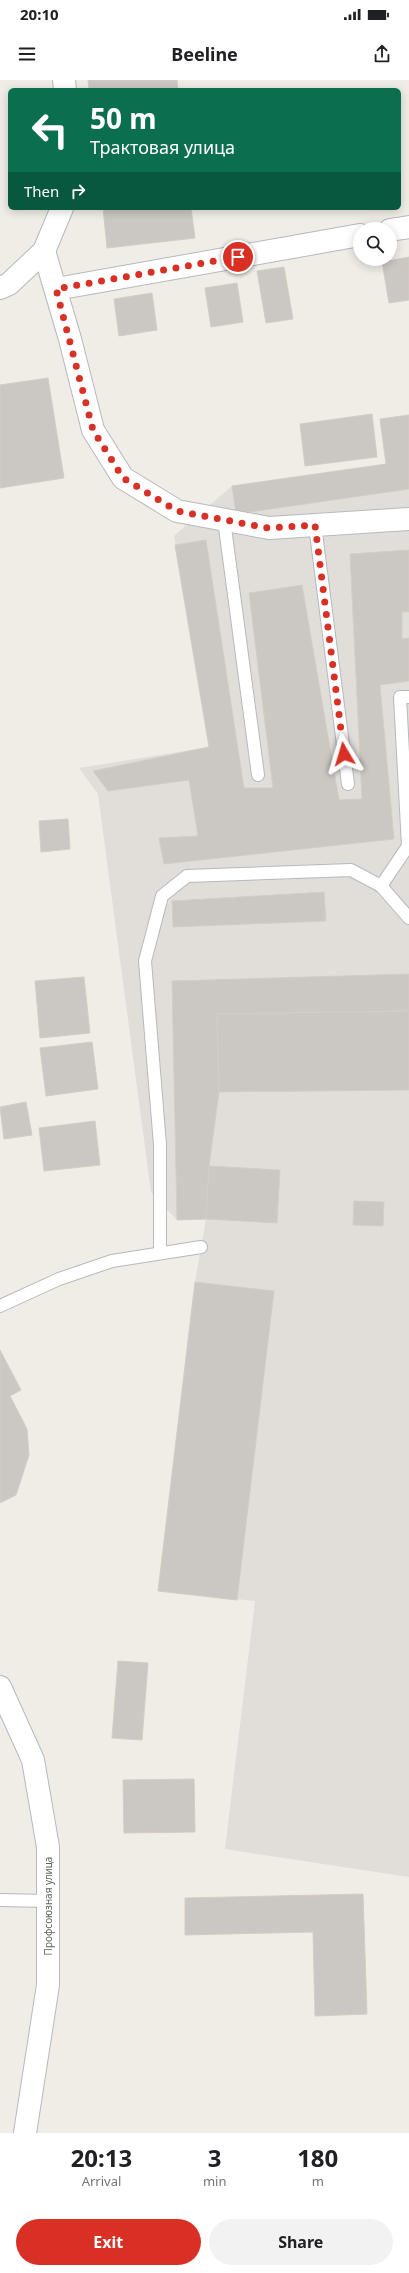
<!DOCTYPE html>
<html lang="en">
<head>
<meta charset="utf-8">
<style>
	body { margin:0; font-family:"Noto Sans",sans-serif; background:#f2f2f2; color:#202124; height:100vh; display:flex; flex-direction:column; font-size:15px; white-space:nowrap }
	* { box-sizing:border-box; margin:0 }
	p { font-size:13px; color:#757577 }
	.icon { flex:none; width:22px; height:22px; fill:none; stroke:currentColor; stroke-width:2; stroke-linecap:round; stroke-linejoin:round }
	.map { position:relative; height:2053px; overflow:hidden }
	.details { display:flex; flex-direction:column; background:#fff; flex:1 }
	.details>* { flex:none }
	.guide { position:absolute; left:8px; top:8px; width:393px; height:122px; border-radius:6px; box-shadow:0 2px 10px #0003; background:#0b6e4f; color:#fff; overflow:hidden }
	.fabs { position:absolute; left:353px; top:142px; display:grid; gap:8px }
	.fabs a { display:grid; place-items:center; width:44px; height:44px; border-radius:50%; background:#fff; box-shadow:0 2px 10px #0003; font-size:20px }
	.pin { position:absolute; display:grid; place-items:center; width:34px; height:34px; color:#fff; margin:-17px; border:2px solid #fff; border-radius:50%; box-shadow:0 1px 4px #0007 }
	.me { position:absolute; width:44px; margin:-22px; rotate:353deg; stroke-linejoin:round; filter:drop-shadow(0 0 3px #0008) }
	.turn { display:flex; align-items:center; gap:14px; height:84px; padding:0 16px; font-size:18px }
	.turn .icon { width:52px; height:52px; stroke-width:2.5 }
	.turn b { display:block; font-size:28px; line-height:34px }
	.then { display:flex; align-items:center; height:38px; padding:0 16px; background:#0003; gap:8px; font-size:15px }
	.eta { display:flex; justify-content:space-evenly; align-items:center; height:68px; text-align:center }
	.eta b { font-size:24px; font-weight:700; line-height:28px }
	.action { display:flex; gap:8px; margin-top:auto; padding:8px 16px }
	.action a { flex:1; height:46px; border-radius:24px; background:#d93025; color:#fff; font-size:16px; font-weight:700; line-height:46px; text-align:center }
	.action a+a { background:#f2f2f2; color:#202124 }
	.status { display:flex; justify-content:space-between; align-items:center; height:28px; padding:0 20px; background:#fff; direction:ltr }
	.status svg { height:11px; fill:currentColor }
	header { display:flex; justify-content:space-between; align-items:center; height:52px; padding:0 16px; background:#fff; font-size:18px; font-weight:700 }
	.map>svg:first-child { display:block }
</style>
</head>
<body>
<div class="status"><b>20:10</b><svg viewBox="0 0 49 12"><path d="M0 12V9h3v3zM5 12V6h3v6zM10 12V3h3v9zM15 12V0h3v12zM26 1h20v11H26zM47 4h2v5h-2z"/></svg></div>
<header><svg class="icon" aria-label="menu" viewBox="0 0 24 24"><path d="M4 6h16M4 12h16M4 18h16"/></svg>Beeline<svg class="icon" aria-label="share" viewBox="0 0 24 24"><path d="M12 15V3M7 8l5-5 5 5M5 13v7h14v-7"/></svg></header>
<div class="map">
<svg width="409" height="2053" viewBox="0 0 409 2053">
	<rect width="100%" height="100%" fill="#f0ece6"/>
	<polygon fill="#e1deda" points="409,335 409,1797 225,1769 255,1521 158,1511 195,1202 206,1139 177,1140 151,1112 98,714 79,688 209,667 174,456 232,406 386,384"/>
	<g fill="#cbc7c2" stroke="#d5cdc4">
		<polygon points="88,0 177,0 178,10 89,10"/>
		<polygon points="103,128 191,128 195,158 107,168"/>
		<polygon points="409,177 409,220 389,223 382,182"/>
		<polygon points="284,187 293,239 266,243 257,191"/>
		<polygon points="237,203 243,242 211,247 205,208"/>
		<polygon points="152,213 157,250 119,256 114,219"/>
		<polygon points="48,298 64,398 0,408 0,305"/>
		<polygon points="372,334 377,377 305,386 300,344"/>
		<polygon points="409,335 409,409 236,434 232,406 386,384 380,339"/>
		<polygon points="206,460 244,708 273,708 249,513 302,505 339,720 362,719 350,474 409,470 409,532 402,532 402,559 409,558 409,601 380,605 394,759 164,784 159,758 198,756 189,700 108,711 93,691 209,667 175,465"/>
		<polygon points="68,739 70,769 41,772 39,741"/>
		<polygon points="324,812 326,841 173,847 172,821"/>
		<polygon points="409,894 409,931 217,934 219,1012 209,1086 206,1139 177,1140 172,901"/>
		<polygon points="84,897 90,953 40,958 35,901"/>
		<polygon points="409,931 409,1010 219,1012 217,934"/>
		<polygon points="92,962 98,1009 46,1016 40,968"/>
		<polygon points="26,1022 32,1055 4,1059 0,1027"/>
		<polygon points="95,1041 100,1085 44,1091 39,1048"/>
		<polygon points="209,1086 280,1090 277,1143 206,1139"/>
		<polygon points="354,1121 384,1122 383,1146 353,1145"/>
		<polygon points="195,1202 274,1211 237,1520 158,1511"/>
		<polygon points="0,1270 21,1310 10,1316 27,1349 29,1375 16,1415 0,1423"/>
		<polygon points="118,1581 148,1583 142,1660 112,1658"/>
		<polygon points="194,1699 195,1752 124,1753 123,1700"/>
		<polygon points="363,1814 367,1934 315,1936 313,1852 185,1855 185,1818"/>
	</g>
	<g fill="none" stroke-linecap="round" stroke-linejoin="round">
		<defs>
			<g id="service">
				<polyline points="224,440 258,695"/>
				<polyline points="315,445 348,704"/>
				<polyline points="381,806 408,766 400,617 409,617"/>
				<polyline points="160,1172 160,1065 145,881 162,816 187,796 351,790 381,806 409,838"/>
				<polyline points="0,1226 59,1199 112,1181 201,1167"/>
				<polyline points="0,1820 48,1821"/>
			</g>
			<g id="minor">
				<polyline points="390,150 409,147"/>
				<polyline points="44,171 70,259 93,350 123,398 177,431 269,448 409,439"/>
				<polyline points="56,209 360,155"/>
			</g>
			<g id="secondary">
				<polyline points="64,0 65,10"/>
				<polyline points="0,208 9,204 44,171 62,128"/>
				<polyline points="0,1607 33,1680 48,1767 48,1905 25,2053"/>
			</g>
		</defs>
		<use href="#service" stroke="#b6b9bd" stroke-width="14"/>
		<use href="#minor" stroke="#b6b9bd" stroke-width="24"/>
		<use href="#secondary" stroke="#b4babd" stroke-width="24"/>
		<use href="#service" stroke="#fff" stroke-width="12"/>
		<use href="#minor" stroke="#fff" stroke-width="22"/>
		<use href="#secondary" stroke="#fff" stroke-width="22"/>
	</g>
	<g fill="none" stroke-linecap="round" stroke-linejoin="round">
		<polyline stroke="#d93025" stroke-width="7" stroke-dasharray="0 12.6" points="238,177 56,209 93,350 123,398 177,431 268,448 315,445 344,674"/>
	</g>
	<g text-anchor="middle" dominant-baseline="central" stroke-width="3" stroke-linejoin="round" paint-order="stroke">
		<g font-size="10" fill="#5d6366" stroke="#fff">
			<text transform="translate(48 1826) rotate(-90)">Профсоюзная улица</text>
		</g>
	</g>
</svg>
<div class="fabs">
<a><svg class="icon" aria-label="search" viewBox="0 0 24 24"><circle cx="10" cy="10" r="6"/><path d="M15 15l6 6"/></svg></a>
</div>
<div class="pin" style="left:238px;top:177px;background:#d93025"><svg class="icon" aria-label="arrive" viewBox="0 0 24 24"><path d="M6 21V4h12l-3 4 3 4H6"/></svg></div>
<svg class="me" style="left:344px;top:674px" viewBox="-20 -20 40 40"><path d="M0-17L14 15 0 8-14 15z" fill="#d93025" stroke="#fff" stroke-width="4"/></svg>
<div class="guide">
<div class="turn"><svg class="icon" aria-label="left" viewBox="0 0 24 24"><path d="M17 20v-9H6M10 6l-5 5 5 5"/></svg><div><b>50 m</b>Трактовая улица</div></div>
<div class="then">Then<svg class="icon" aria-label="right" viewBox="0 0 24 24"><path d="M7 20v-9h11M14 6l5 5-5 5"/></svg></div>
</div>
</div>
<section class="details">
<div class="eta">
<div><b>20:13</b><p>Arrival</p></div>
<div><b>3</b><p>min</p></div>
<div><b>180</b><p>m</p></div>
</div>
<div class="action"><a>Exit</a><a>Share</a></div>
</section>
</body>
</html>
